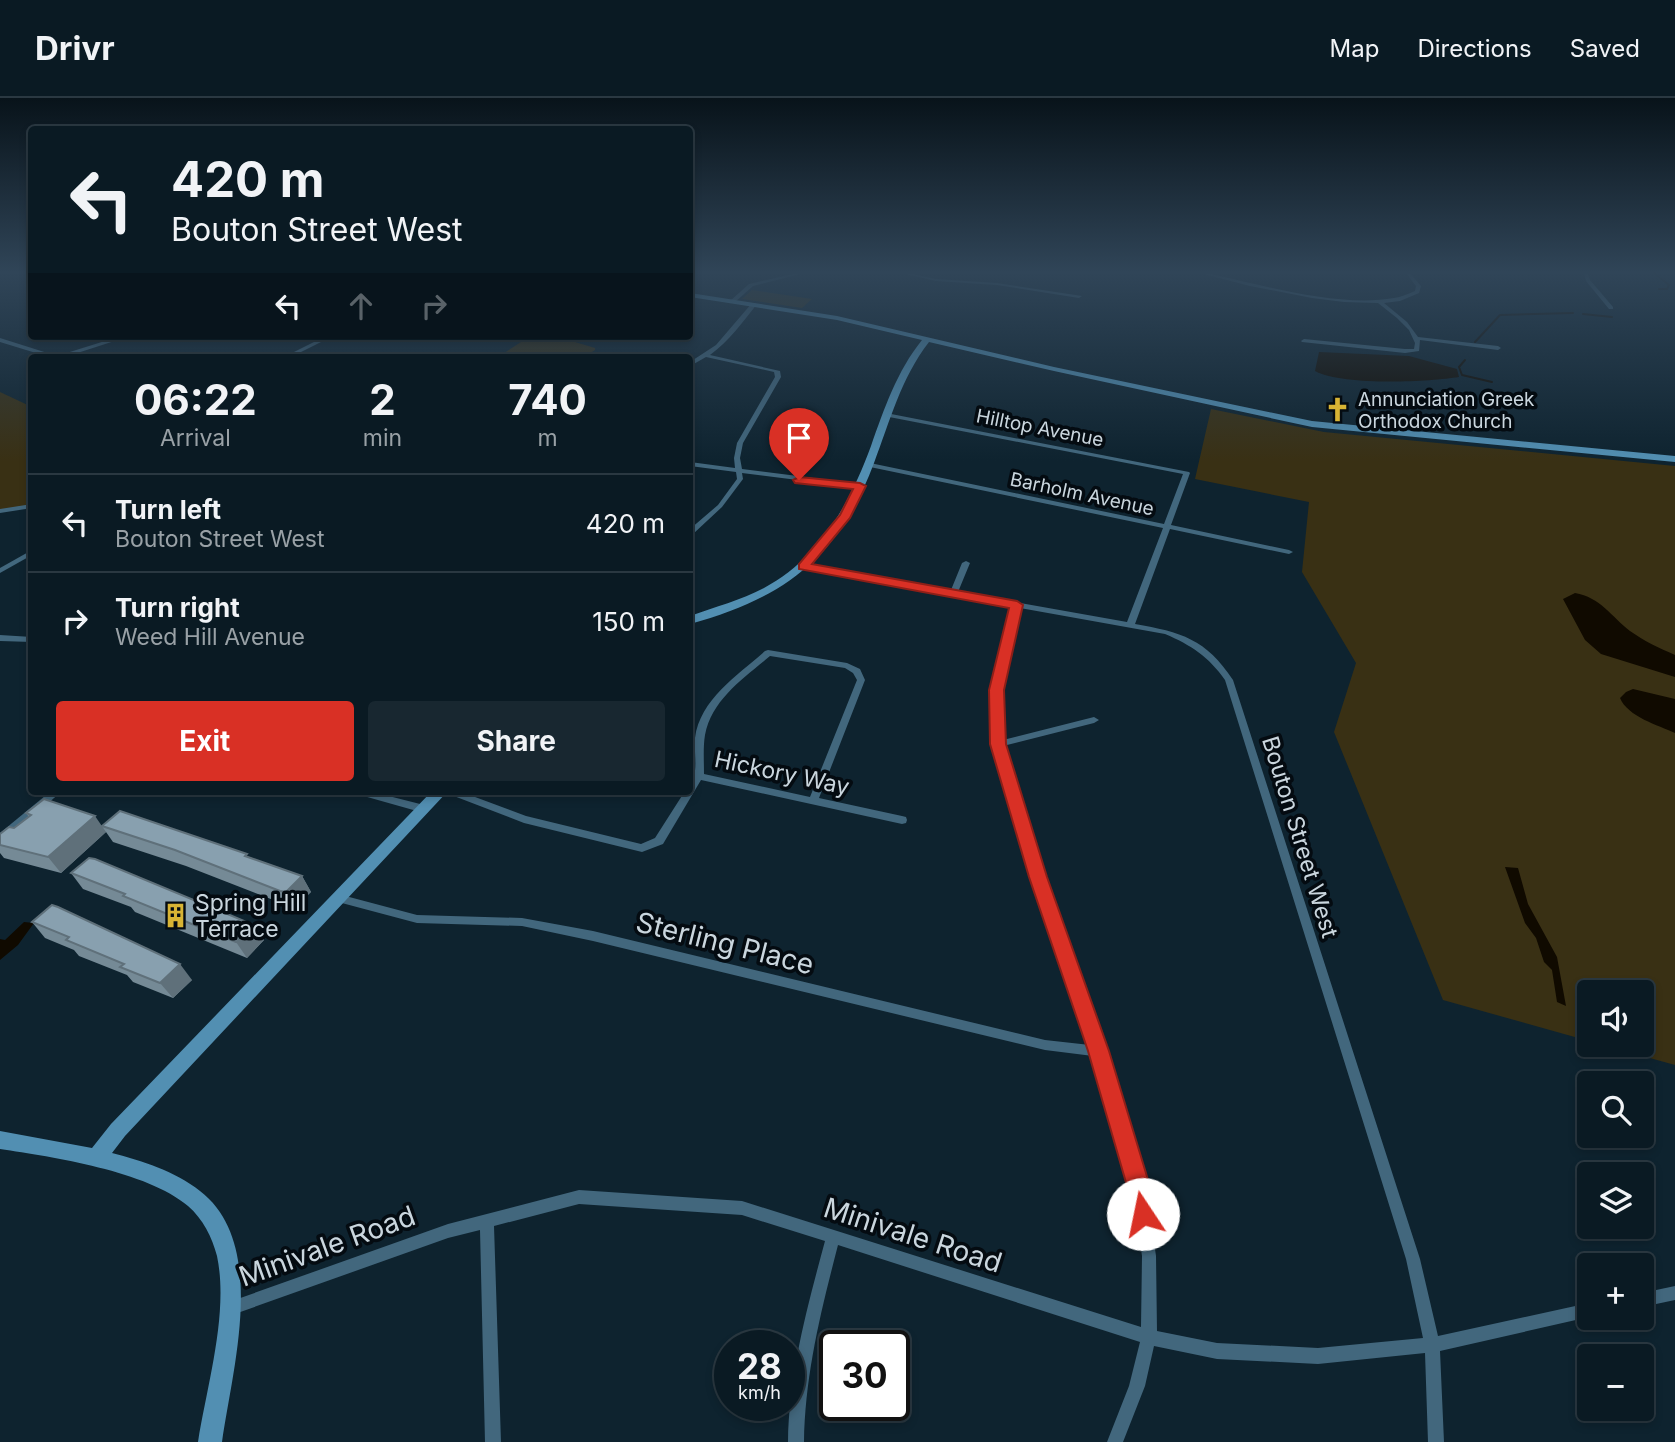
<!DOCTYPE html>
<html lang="en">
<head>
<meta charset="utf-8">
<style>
	body { margin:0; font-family:Inter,sans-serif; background:#182730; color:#f1f3f6; height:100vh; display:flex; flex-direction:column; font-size:26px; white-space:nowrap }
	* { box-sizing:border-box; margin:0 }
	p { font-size:23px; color:#99a1a6 }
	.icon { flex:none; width:38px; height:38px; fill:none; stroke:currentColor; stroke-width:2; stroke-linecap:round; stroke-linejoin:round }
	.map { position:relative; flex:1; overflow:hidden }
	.sheet { position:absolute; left:28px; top:256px; width:665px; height:441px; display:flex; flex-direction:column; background:#0a1a23; border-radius:7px; box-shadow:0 4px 10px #0003,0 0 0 2px #2a3841 }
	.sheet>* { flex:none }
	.banner { position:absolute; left:28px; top:28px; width:665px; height:214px; border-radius:7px; box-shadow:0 4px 10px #0003,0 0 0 2px #2a3841; background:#0a1a23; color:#f1f3f6; overflow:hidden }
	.buttons { position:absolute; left:1577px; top:882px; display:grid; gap:14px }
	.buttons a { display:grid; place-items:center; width:77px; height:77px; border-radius:7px; background:#0a1a23; box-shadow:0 4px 10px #0003,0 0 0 2px #2a3841; font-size:35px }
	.speed { position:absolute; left:714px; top:1232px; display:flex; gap:14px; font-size:35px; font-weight:700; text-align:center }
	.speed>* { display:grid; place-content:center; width:91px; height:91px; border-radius:50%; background:#0a1a23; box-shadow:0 4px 10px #0003,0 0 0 2px #2a3841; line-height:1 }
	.speed small { font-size:18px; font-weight:400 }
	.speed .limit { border:4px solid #111; border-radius:10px; background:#fff; color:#111 }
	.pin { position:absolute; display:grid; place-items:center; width:60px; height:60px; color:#fff; margin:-72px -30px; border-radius:50% 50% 50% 0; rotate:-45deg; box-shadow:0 0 7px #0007 }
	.pin .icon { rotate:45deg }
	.me { position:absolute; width:77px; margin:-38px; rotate:349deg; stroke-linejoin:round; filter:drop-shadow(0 0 5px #0008) }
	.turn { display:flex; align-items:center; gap:24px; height:147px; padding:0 28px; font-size:32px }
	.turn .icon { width:91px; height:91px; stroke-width:2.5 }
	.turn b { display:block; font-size:49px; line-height:60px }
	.lanes { display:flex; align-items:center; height:66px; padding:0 28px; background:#0003; justify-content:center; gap:35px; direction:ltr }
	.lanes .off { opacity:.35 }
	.eta { display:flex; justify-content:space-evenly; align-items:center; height:119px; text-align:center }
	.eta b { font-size:42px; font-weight:700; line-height:49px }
	.button { display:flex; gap:14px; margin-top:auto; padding:14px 28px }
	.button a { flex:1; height:80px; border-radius:7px; background:#d93025; color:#fff; font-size:28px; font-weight:700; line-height:80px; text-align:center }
	.button a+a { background:#182730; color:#f1f3f6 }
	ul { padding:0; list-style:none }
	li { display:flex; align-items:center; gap:21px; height:98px; padding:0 28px; border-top:2px solid #2a3841 }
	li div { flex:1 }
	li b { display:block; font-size:26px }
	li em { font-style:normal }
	header { display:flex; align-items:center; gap:42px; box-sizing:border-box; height:98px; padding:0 35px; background:#0a1a23; border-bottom:2px solid #2a3841 }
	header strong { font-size:33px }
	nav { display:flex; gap:38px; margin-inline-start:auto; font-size:24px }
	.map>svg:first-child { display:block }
</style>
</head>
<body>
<header>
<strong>Drivr</strong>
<nav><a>Map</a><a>Directions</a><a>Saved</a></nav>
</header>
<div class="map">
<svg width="1675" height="1344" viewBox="0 0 1675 1344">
	<rect width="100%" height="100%" fill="#0e232f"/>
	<g fill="#393014">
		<polygon points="752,192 812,201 802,210 742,201"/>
		<polygon points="530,238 555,238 595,250 595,252 584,259 498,259"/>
		<polygon points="0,294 32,309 31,408 0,413"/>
		<polygon points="1211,311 1324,334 1675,368 1675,967 1603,947 1642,947 1642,894 1589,894 1589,943 1443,902 1334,634 1356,565 1302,474 1309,404 1195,381"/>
	</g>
	<g fill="#100a00">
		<path d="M 1319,254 L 1409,258 L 1457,271 L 1459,279 C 1428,284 1343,288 1315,273 Z"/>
		<path d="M 1575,495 C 1600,499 1612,519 1630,533 C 1644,543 1659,550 1675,557 L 1675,579 L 1601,556 L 1585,542 L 1563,501 Z"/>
		<path d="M 1633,591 L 1675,601 L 1675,635 C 1658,627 1628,619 1620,600 L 1626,594 Z"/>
		<polygon points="1505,769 1518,770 1528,806 1557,859 1566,908 1557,904 1552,872 1544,864 1536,840 1525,825"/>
		<polygon points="24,824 34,825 18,847 0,862 0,841 5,842"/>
	</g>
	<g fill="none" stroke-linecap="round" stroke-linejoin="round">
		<g stroke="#100a00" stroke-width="2">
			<polyline points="1654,175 1669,187 1667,191 1659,191"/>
			<polyline points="1583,216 1612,219"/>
			<polyline points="1475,244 1500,217 1573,215"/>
			<polyline points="1465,262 1459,269 1462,277 1492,284"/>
		</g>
		<g fill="#42677d" fill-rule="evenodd">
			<polygon points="797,175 804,175 753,188 735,204 730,203 749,186"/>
			<polygon points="901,175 908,175 936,181 997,185 1082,198 1079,200 997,187 936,183"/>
			<path d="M 1200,175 L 1207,175 C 1262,187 1339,210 1394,200 C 1401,199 1408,196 1415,193 L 1416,188 L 1406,175 L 1410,175 L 1421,188 L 1419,195 L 1400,203 L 1384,205 L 1407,224 L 1418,239 L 1498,248 L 1501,250 L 1498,252 L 1420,242 L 1419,253 L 1405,255 L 1302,244 L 1301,243 L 1304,241 L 1405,251 L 1414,251 L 1415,245 L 1409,232 L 1397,220 L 1378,205 L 1344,204 L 1312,200 L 1250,188 Z"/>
			<polygon points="1584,175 1588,175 1590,182 1613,209 1613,211 1609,211 1586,183"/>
			<path d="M 752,205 L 757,206 C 743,224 729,243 710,257 L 780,273 L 781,279 L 743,345 L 740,360 L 742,371 L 861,386 L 864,388 L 861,390 L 742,375 L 743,381 L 722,409 L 693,436 L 690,436 L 690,431 L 718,407 L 737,381 L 736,374 L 690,368 L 690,364 L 735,370 L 734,360 L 737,345 L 775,279 L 774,274 L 706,259 L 692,267 L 690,268 L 690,264 L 716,247 Z"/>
			<polygon points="121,238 130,238 65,259 49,259 0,244 0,240 57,258"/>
			<polygon points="326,238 333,238 291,259 284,259"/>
			<path d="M 886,315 L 1189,374 L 1190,375 L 1171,427 L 1289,452 L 1293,454 L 1289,456 L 1170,431 L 1135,526 C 1181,534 1206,541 1233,582 L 1420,1161 L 1438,1238 L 1589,1205 L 1589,1219 L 1440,1253 L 1444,1344 L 1428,1344 L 1425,1255 L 1318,1266 L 1217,1261 L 1154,1248 L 1145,1288 L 1123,1344 L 1107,1344 L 1129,1288 L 1140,1244 L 838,1147 C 821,1213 805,1276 804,1344 L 788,1344 C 789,1275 807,1210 825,1143 L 742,1117 L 579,1106 L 494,1128 L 501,1344 L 485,1344 L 480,1132 L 448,1140 L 229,1218 L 224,1216 L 222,1211 L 224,1206 L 229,1204 L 448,1126 L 579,1092 L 742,1103 L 1141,1229 L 1142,1158 L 1133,1095 L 1093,958 L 1045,952 L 593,843 L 522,828 L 417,825 L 338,804 L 334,803 L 333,800 L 334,797 L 338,796 L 417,817 L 522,820 L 593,833 L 1045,942 L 1090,947 L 1033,778 L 993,646 L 992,592 L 1013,508 L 803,470 L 799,468 L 803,466 L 951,492 L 962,465 L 966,463 L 970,465 L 958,494 L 1127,524 L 1163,430 L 870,369 L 867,367 L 870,365 L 1164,426 L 1183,376 L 884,318 L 884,316 ZM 1020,510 L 1165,536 C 1191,547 1209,559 1225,582 L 1406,1161 L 1423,1240 L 1318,1250 L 1217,1245 L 1157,1233 L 1156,1158 L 1147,1095 L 1104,953 L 1043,778 L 1003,648 L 1094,625 L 1099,622 L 1094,619 L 1003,642 L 1000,592 Z"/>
			<polygon points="32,406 32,410 0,415 0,411"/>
			<polygon points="32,452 32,457 0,475 0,470"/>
			<polygon points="0,537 32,539 32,544 0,543"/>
			<path d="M 768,552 L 847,565 L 860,571 L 865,582 L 819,700 L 902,718 L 906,719 L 907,722 L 906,725 L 902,726 L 701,682 L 663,746 L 642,754 L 524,725 L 446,695 L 444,693 L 459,693 L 526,718 L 641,746 L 655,740 L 685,693 L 690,693 C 690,686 692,684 694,678 C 697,668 694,651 695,640 C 700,601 738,577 765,553 ZM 770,558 L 845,570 L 853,575 L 857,582 L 810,699 L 704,676 C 704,663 703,649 705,637 C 712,601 744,580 770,558 Z"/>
			<polygon points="51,693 62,693 4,744 0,745 0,735"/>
			<polygon points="351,693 369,693 428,708 429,711 428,714 424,715 353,695"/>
			<polygon points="1675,1188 1675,1202 1642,1209 1642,1195"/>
		</g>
		<g fill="#528fb2" fill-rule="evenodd">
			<path d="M 690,195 L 837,218 L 1054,269 L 1312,323 L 1675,358 L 1675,364 L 1312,329 L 1054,273 L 929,244 C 901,280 890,323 874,365 C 839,459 785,500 690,526 L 690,518 C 715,509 741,502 764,490 C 820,460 850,405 871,348 C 884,311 897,273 922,242 L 837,222 L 690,199 Z"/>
			<path d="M 432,693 L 448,693 L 125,1038 L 112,1055 C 142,1063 175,1073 200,1093 C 269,1146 232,1272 222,1344 L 198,1344 C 207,1287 229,1215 217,1158 C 212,1139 203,1121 188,1108 C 147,1073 53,1059 0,1051 L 0,1033 L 92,1050 L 111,1026 Z"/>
		</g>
	</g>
	<g fill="#758a96">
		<polygon points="26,715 102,728 249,759 302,778 311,794 295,809 289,808 186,768 113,744 106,734 61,775 4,760 0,755 0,736 14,730 29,719"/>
		<polygon points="71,775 254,827 264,842 247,860 135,814 131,809 83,791"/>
		<polygon points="32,824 192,882 173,900 133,884 127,877 79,858 74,852 45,840"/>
	</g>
	<g fill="#5f707a">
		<polygon points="95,718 106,734 61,775 48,759"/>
		<polygon points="302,778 311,794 295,809 286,794"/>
		<polygon points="254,827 264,842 247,860 236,844"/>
		<polygon points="180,866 192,882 173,900 160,885"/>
	</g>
	<g fill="#88a0af" stroke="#5f707a" stroke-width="2">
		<polygon points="44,701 95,718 48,759 0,747 0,736 9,729 14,730 31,717 26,715"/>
		<polygon points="120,713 247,756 245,758 302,778 286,794 280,793 175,752 102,728"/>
		<polygon points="89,760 95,761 254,827 236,844 123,798 125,796 71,775"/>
		<polygon points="52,807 58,809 180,866 160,885 120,869 124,866 66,842 69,839 32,824"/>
	</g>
	<linearGradient id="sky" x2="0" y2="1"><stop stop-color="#08131a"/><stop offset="0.48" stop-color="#304558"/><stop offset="1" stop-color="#304558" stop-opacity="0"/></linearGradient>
	<rect width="1675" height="363" fill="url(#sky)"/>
	<polygon fill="#d93025" stroke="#8d1f18" stroke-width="2" points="799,379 860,385 866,388 850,420 812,466 1017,503 1023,507 1004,592 1006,646 1047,779 1109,953 1152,1095 1155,1116 1151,1124 1143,1128 1135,1124 1129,1095 1088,953 1029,779 990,646 989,592 1009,510 799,471 799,466 840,417 853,391 795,385 793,382"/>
	<defs>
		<symbol id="church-bare" viewBox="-9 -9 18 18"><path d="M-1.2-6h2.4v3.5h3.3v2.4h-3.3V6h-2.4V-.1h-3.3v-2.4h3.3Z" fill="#d8b434" stroke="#040b11" stroke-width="2.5" paint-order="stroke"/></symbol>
		<symbol id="building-bare" viewBox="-9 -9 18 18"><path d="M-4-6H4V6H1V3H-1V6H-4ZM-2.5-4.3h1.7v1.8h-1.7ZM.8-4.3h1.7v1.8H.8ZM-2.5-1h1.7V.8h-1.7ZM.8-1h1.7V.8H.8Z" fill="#d8b434" stroke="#040b11" stroke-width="2.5" paint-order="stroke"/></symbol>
	</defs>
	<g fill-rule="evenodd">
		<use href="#church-bare" x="1320" y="294" width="35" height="35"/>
		<use href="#building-bare" x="158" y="800" width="35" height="35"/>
	</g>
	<g text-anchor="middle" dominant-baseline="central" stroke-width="7" stroke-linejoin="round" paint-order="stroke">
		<g font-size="19" fill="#cad6de" stroke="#040b11" text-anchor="start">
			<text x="1358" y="301">Annunciation Greek<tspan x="1358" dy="22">Orthodox Church</tspan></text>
		</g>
		<g font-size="19" fill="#cad6de" stroke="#040b11">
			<text transform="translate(1040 330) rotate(11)">Hilltop Avenue</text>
			<text transform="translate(1082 396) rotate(12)">Barholm Avenue</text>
		</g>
		<g font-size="23" fill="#cad6de" stroke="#040b11">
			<text transform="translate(782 675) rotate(12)">Hickory Way</text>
			<text transform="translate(1300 739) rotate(73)">Bouton Street West</text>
		</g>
		<g font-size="23" fill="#cad6de" stroke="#040b11" text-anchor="start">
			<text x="195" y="805">Spring Hill<tspan x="195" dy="26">Terrace</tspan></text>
		</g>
		<g font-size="28" fill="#cad6de" stroke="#040b11">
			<text transform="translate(725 845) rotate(14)">Sterling Place</text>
			<text transform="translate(913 1137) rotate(18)">Minivale Road</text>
			<text transform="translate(327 1148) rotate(-20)">Minivale Road</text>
		</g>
	</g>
</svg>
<div class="buttons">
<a><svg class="icon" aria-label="sound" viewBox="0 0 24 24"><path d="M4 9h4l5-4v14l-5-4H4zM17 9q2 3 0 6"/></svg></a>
<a><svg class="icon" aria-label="search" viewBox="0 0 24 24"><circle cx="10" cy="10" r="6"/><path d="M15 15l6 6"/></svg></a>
<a><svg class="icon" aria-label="layers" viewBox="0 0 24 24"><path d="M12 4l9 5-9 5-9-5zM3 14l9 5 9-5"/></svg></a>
<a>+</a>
<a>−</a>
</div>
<div class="speed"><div>28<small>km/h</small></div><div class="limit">30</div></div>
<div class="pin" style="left:799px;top:382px;background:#d93025"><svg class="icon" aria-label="arrive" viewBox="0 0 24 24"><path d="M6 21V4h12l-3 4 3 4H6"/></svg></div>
<svg class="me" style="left:1143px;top:1116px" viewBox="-20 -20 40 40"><circle r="19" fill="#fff"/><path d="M0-13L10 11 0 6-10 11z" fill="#d93025"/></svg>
<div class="banner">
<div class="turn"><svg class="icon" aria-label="left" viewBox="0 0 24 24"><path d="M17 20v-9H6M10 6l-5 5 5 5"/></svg><div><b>420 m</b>Bouton Street West</div></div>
<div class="lanes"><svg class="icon" aria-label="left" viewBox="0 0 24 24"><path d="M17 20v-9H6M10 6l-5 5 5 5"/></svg><svg class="icon off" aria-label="ahead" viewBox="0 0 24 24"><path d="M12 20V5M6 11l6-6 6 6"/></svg><svg class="icon off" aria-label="right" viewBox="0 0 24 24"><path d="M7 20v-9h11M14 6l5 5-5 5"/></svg></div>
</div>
<section class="sheet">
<div class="eta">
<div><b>06:22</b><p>Arrival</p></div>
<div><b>2</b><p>min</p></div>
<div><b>740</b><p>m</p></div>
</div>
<ul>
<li><svg class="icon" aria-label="left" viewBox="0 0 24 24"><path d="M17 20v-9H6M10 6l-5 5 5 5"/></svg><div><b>Turn left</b><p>Bouton Street West</p></div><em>420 m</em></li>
<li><svg class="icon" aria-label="right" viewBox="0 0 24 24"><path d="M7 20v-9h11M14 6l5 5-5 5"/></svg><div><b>Turn right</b><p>Weed Hill Avenue</p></div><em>150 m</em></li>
</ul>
<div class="button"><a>Exit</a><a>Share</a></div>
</section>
</div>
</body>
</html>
